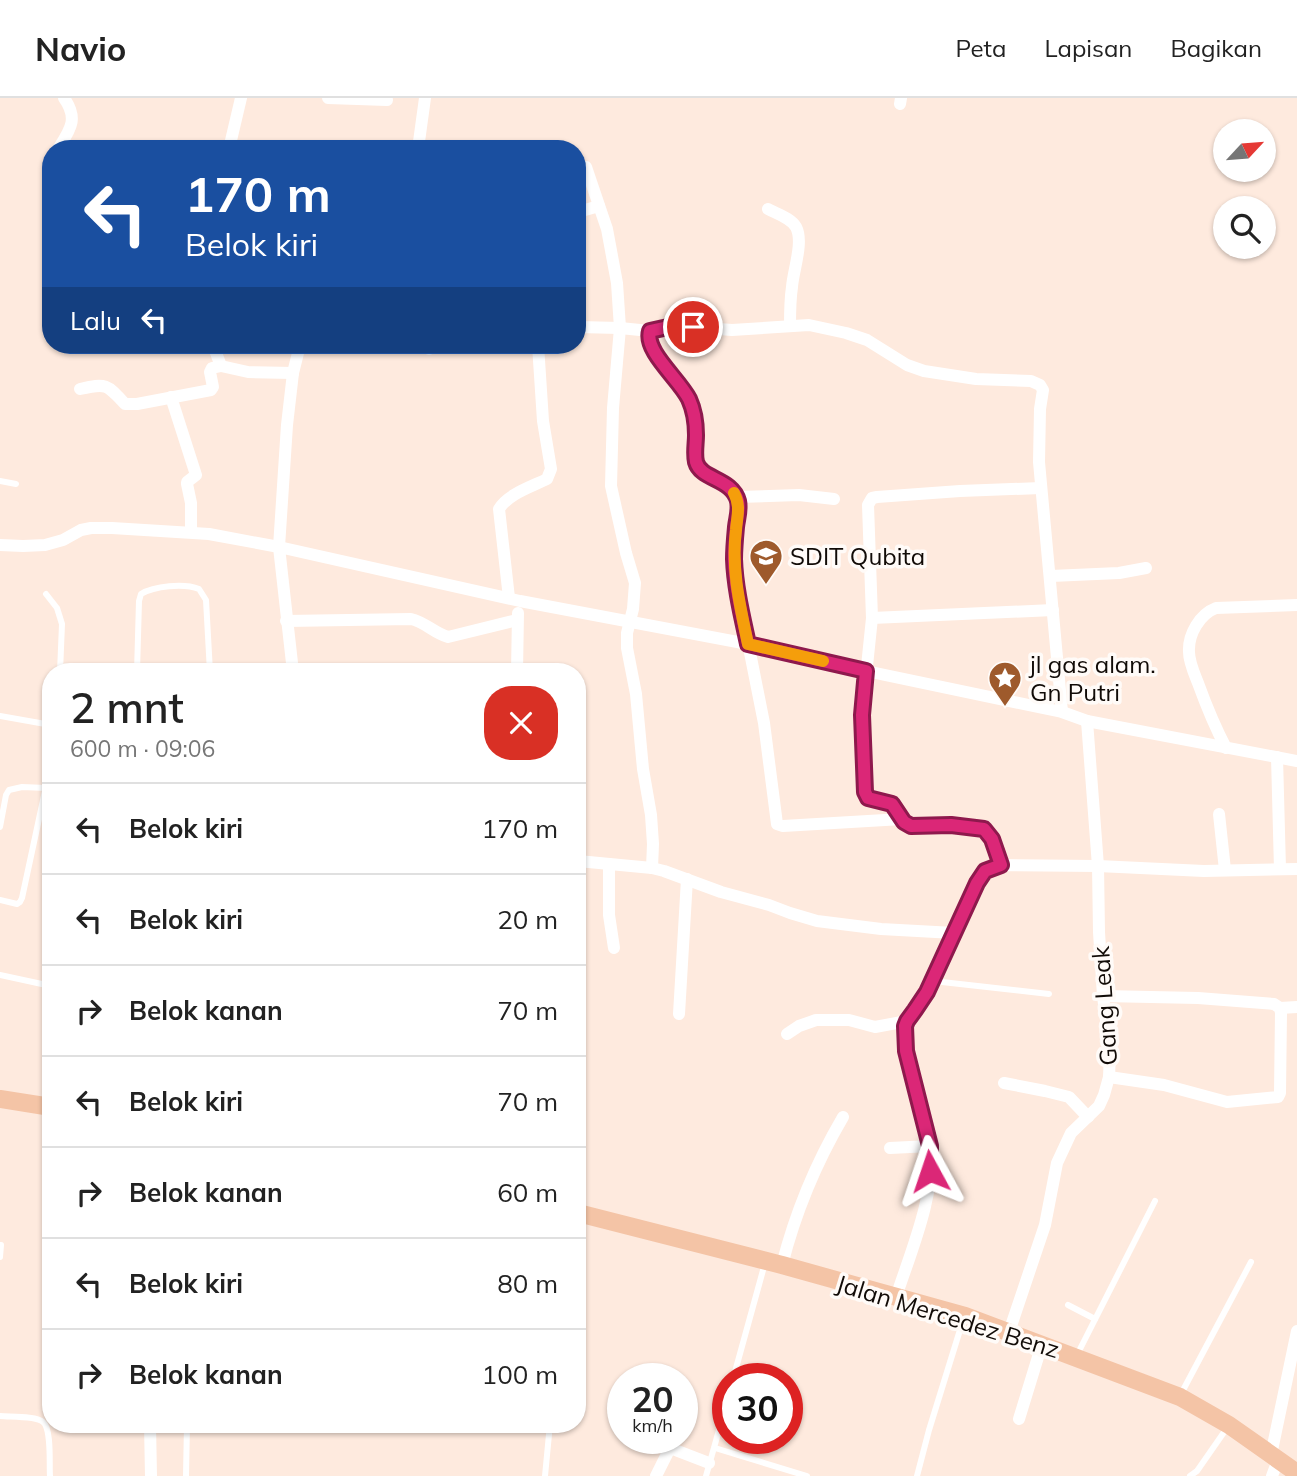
<!DOCTYPE html>
<html lang="id">
<head>
<meta charset="utf-8">
<style>
	body { margin:0; font-family:Mulish,sans-serif; background:#f2f2f2; color:#222; height:100vh; display:flex; flex-direction:column; font-size:26px; white-space:nowrap }
	* { box-sizing:border-box; margin:0 }
	p { font-size:23px; color:#767676 }
	.icon { flex:none; width:38px; height:38px; fill:none; stroke:currentColor; stroke-width:2; stroke-linecap:round; stroke-linejoin:round }
	.map { position:relative; flex:1; overflow:hidden }
	.details { position:absolute; left:42px; top:565px; width:544px; height:770px; display:flex; flex-direction:column; background:#fff; border-radius:28px; box-shadow:0 2px 5px #0004 }
	.details>* { flex:none }
	.banner { position:absolute; left:42px; top:42px; width:544px; height:214px; border-radius:28px; box-shadow:0 2px 5px #0004; background:#1a4fa0; color:#fff; overflow:hidden }
	.needle { width:46px; rotate:64deg }
	.fabs { position:absolute; left:1213px; top:21px; display:grid; gap:14px }
	.fabs a { display:grid; place-items:center; width:63px; height:63px; border-radius:50%; background:#fff; box-shadow:0 2px 5px #0004; font-size:35px }
	.speed { position:absolute; left:607px; top:1265px; display:flex; gap:14px; font-size:35px; font-weight:700; text-align:center }
	.speed>* { display:grid; place-content:center; width:91px; height:91px; border-radius:50%; background:#fff; box-shadow:0 2px 5px #0004; line-height:1 }
	.speed small { font-size:18px; font-weight:400 }
	.speed .limit { border:10px solid #d22; background:#fff; color:#111 }
	.pin { position:absolute; display:grid; place-items:center; width:60px; height:60px; color:#fff; margin:-30px; border:4px solid #fff; border-radius:50%; box-shadow:0 2px 7px #0007 }
	.me { position:absolute; width:77px; margin:-38px; rotate:355deg; stroke-linejoin:round; filter:drop-shadow(0 0 5px #0008) }
	.turn { display:flex; align-items:center; gap:24px; height:147px; padding:0 28px; font-size:32px }
	.turn .icon { width:91px; height:91px; stroke-width:2.5 }
	.turn b { display:block; font-size:49px; line-height:60px }
	.then { display:flex; align-items:center; height:66px; padding:0 28px; background:#0003; gap:14px; font-size:26px }
	.round { display:grid; place-items:center; flex:none; width:74px; height:74px; border-radius:28px; background:#f2f2f2 }
	.overview { display:flex; align-items:center; justify-content:space-between; height:119px; padding:0 28px }
	h1 { font-size:42px; font-weight:600; line-height:52px }
	ul { padding:0; list-style:none }
	li { display:flex; align-items:center; gap:21px; height:91px; padding:0 28px; border-top:2px solid #e0e0e0 }
	li div { flex:1 }
	li b { display:block; font-size:26px }
	li em { font-style:normal }
	header { display:flex; align-items:center; gap:42px; box-sizing:border-box; height:98px; padding:0 35px; background:#fff; border-bottom:2px solid #e0e0e0 }
	header strong { font-size:33px }
	nav { display:flex; gap:38px; margin-inline-start:auto; font-size:24px }
	.map>svg:first-child { display:block }
</style>
</head>
<body>
<header>
<strong>Navio</strong>
<nav><a>Peta</a><a>Lapisan</a><a>Bagikan</a></nav>
</header>
<div class="map">
<svg width="1297" height="1378" viewBox="0 0 1297 1378">
	<rect width="100%" height="100%" fill="#feeade"/>
	<g fill="none" stroke-linecap="round" stroke-linejoin="round">
		<g stroke="#fff" stroke-width="6">
			<polyline points="0,383 16,386"/>
			<polyline points="46,496 57,510 62,526 60,574"/>
			<path d="M 137,574 L 139,503 L 141,496 C 154,488 184,485 199,491 L 206,502 L 210,574"/>
			<polyline points="0,618 51,627"/>
			<polyline points="0,729 6,697 9,692 22,689 46,690"/>
			<polyline points="0,802 17,806 20,804 22,800 51,665"/>
			<polyline points="0,877 51,888"/>
			<polyline points="933,883 1049,896"/>
			<polyline points="0,1159 1,1147"/>
			<polyline points="1068,1207 1095,1221"/>
			<polyline points="1077,1257 1155,1103"/>
			<polyline points="733,1281 765,1165"/>
			<polyline points="1181,1296 1251,1164"/>
			<path d="M 0,1318 C 10,1319 37,1318 43,1324 C 52,1331 49,1367 50,1378"/>
			<polyline points="367,1326 395,1329 396,1326"/>
			<polyline points="715,1350 807,1378"/>
			<polyline points="186,1378 187,1326"/>
			<polyline points="545,1378 550,1326"/>
			<polyline points="706,1378 728,1300"/>
			<polyline points="917,1378 929,1332 964,1219"/>
			<polyline points="1190,1378 1197,1373 1229,1327"/>
		</g>
		<g stroke="#fff" stroke-width="12">
			<polyline points="328,0 387,2"/>
			<polyline points="900,6 901,0"/>
			<path d="M 58,51 C 70,32 79,21 64,0"/>
			<polyline points="229,51 241,0"/>
			<polyline points="418,51 425,0"/>
			<polyline points="51,63 51,70"/>
			<polyline points="586,69 607,131 617,185 620,230 613,310 611,388 626,455 635,485 633,511 627,535 627,550 636,596 643,671 651,717 653,746 652,770"/>
			<path d="M 768,111 C 777,116 791,120 796,129 C 804,144 793,173 792,189 C 790,202 790,215 790,228"/>
			<polyline points="578,114 599,108"/>
			<polyline points="578,229 620,230 650,233"/>
			<polyline points="213,247 221,268 248,274 293,275"/>
			<polyline points="429,247 429,251"/>
			<path d="M 80,291 C 106,285 107,286 125,306 L 137,306 L 211,292 L 213,289 L 210,274 L 212,270 L 221,268"/>
			<polyline points="171,299 196,377 187,384 187,386 191,405 191,434"/>
			<polyline points="737,399 799,397 834,401"/>
			<polyline points="0,447 23,448 45,447 63,442 81,432 91,430 112,430 209,436 279,449 520,503 748,546 866,573 1062,614 1087,623 1297,663"/>
			<polyline points="1051,478 1119,475 1146,470"/>
			<path d="M 509,500 L 499,411 C 508,396 531,389 547,381 L 551,371 L 543,323 L 538,247"/>
			<polyline points="872,520 1053,512"/>
			<path d="M 286,523 L 411,521 C 425,524 434,535 448,539 L 517,522"/>
			<polyline points="293,574 279,449 287,327 293,275 300,247"/>
			<polyline points="517,574 518,515"/>
			<path d="M 1226,650 C 1215,629 1206,607 1198,585 C 1194,575 1189,564 1189,554 C 1188,536 1200,516 1216,510 L 1297,507"/>
			<polyline points="1277,659 1280,771"/>
			<polyline points="1219,716 1225,772"/>
			<polyline points="902,721 783,728 777,726 764,625 737,489 734,458 738,404 734,394 726,386 704,375 697,367 696,356 696,337 693,310 686,296 674,278 653,253 648,239 650,233 668,229 680,228 732,232 809,227 846,235 867,242 907,267 924,273 976,281 1031,283 1040,287 1043,292 1040,311 1039,364 1062,614"/>
			<polyline points="578,763 652,770 664,773 721,794 769,807 790,815 817,823 881,831 954,835"/>
			<polyline points="609,766 609,817 614,850"/>
			<polyline points="1001,767 992,741 984,731 951,727 911,728 904,724 892,706 885,703 871,701 866,697 862,616 872,520 868,407 872,400 877,399 960,393 1041,390"/>
			<polyline points="1103,898 1198,900 1274,906 1280,910 1281,915 1280,995 1278,999 1227,1004 1164,987 1109,979"/>
			<polyline points="1280,910 1297,909"/>
			<polyline points="679,916 687,781"/>
			<polyline points="787,936 799,928 816,922 849,922 875,929 907,923"/>
			<polyline points="1004,985 1045,993 1069,999 1088,1019"/>
			<polyline points="890,1050 930,1048"/>
			<path d="M 782,1167 C 795,1116 816,1065 843,1019"/>
			<path d="M 896,1199 C 910,1156 937,1093 930,1048 C 924,1014 898,954 907,923 L 927,894 L 977,784 L 985,773 L 1001,767 L 1098,768 L 1204,773 L 1297,771"/>
			<polyline points="1009,1234 1045,1127 1057,1065 1071,1035 1099,1008 1104,997 1109,979 1110,955 1103,898 1099,834 1098,768 1087,623"/>
			<polyline points="1019,1321 1042,1246"/>
			<polyline points="150,1326 151,1378"/>
			<polyline points="1271,1357 1297,1233"/>
			<polyline points="656,1378 670,1350 709,1365"/>
			<polyline points="1272,1378 1278,1362"/>
		</g>
		<g stroke="#f4c4a6" stroke-width="18">
			<polyline points="0,1001 51,1009"/>
			<polyline points="578,1115 782,1167 965,1218 1180,1299 1229,1327 1297,1375"/>
		</g>
	</g>
	<g fill="none" stroke-linecap="round" stroke-linejoin="round">
		<defs>
			<path id="route" d="M 693,229 L 668,229 L 650,233 C 644,253 679,281 689,301 C 694,312 696,325 696,337 C 696,346 694,355 696,364 C 701,382 732,380 738,403 C 740,412 737,420 736,429 C 735,440 734,451 734,461 C 735,490 742,518 748,546 L 866,573 L 862,617 L 865,694 L 868,700 L 892,706 L 904,724 L 911,728 L 951,727 L 984,731 L 992,741 L 1001,767 L 985,773 L 977,785 L 927,894 L 915,912 L 907,923 L 905,928 L 906,953 L 930,1048 L 930,1073"/>
		</defs>
		<use href="#route" stroke="#8e194d" stroke-width="18"/>
		<use href="#route" stroke="#db2777" stroke-width="12"/>
		<path stroke="#f59e0b" stroke-width="12" d="M 734,395 C 741,408 737,418 736,432 C 731,471 740,508 748,546 L 823,563"/>
	</g>
	<defs>
		<symbol id="school-pin" viewBox="-11 -11 22 30"><path d="M0 17L-7.5 6A9.5 9.5 0 1 1 7.5 6Z" fill="#9e5a2c" stroke="#fffbf8"/><path d="M0-5L7-2L0 1L-7-2ZM-4 1L0 2.5L4 1V4Q0 6-4 4Z" fill="#fff"/></symbol>
		<symbol id="sight-pin" viewBox="-11 -11 22 30"><path d="M0 17L-7.5 6A9.5 9.5 0 1 1 7.5 6Z" fill="#9e5a2c" stroke="#fffbf8"/><path d="M0-6L1.8-2.2L6-1.7L2.9 1.2L3.7 5.4L0 3.3L-3.7 5.4L-2.9 1.2L-6-1.7L-1.8-2.2Z" fill="#fff"/></symbol>
	</defs>
	<g fill-rule="evenodd">
		<use href="#school-pin" x="747" y="439" width="38" height="52"/>
		<use href="#sight-pin" x="986" y="561" width="38" height="52"/>
	</g>
	<g text-anchor="middle" dominant-baseline="central" stroke-width="7" stroke-linejoin="round" paint-order="stroke">
		<g font-size="24" fill="#110b07" stroke="#fffbf8" text-anchor="start">
			<text x="790" y="458">SDIT Qubita</text>
			<text x="1030" y="566">jl gas alam.<tspan x="1030" dy="28">Gn Putri</tspan></text>
		</g>
		<g font-size="24" fill="#110b07" stroke="#fffbf8">
			<text transform="translate(1104 908) rotate(-94)">Gang Leak</text>
			<text transform="translate(948 1218) rotate(17)">Jalan Mercedez Benz</text>
		</g>
	</g>
</svg>
<div class="fabs">
<a><svg class="needle" viewBox="-14 -14 28 28"><path d="M0-13l5 13h-10z" fill="#e53935"/><path d="M0 13l5-13h-10z" fill="#767676"/></svg></a>
<a><svg class="icon" aria-label="search" viewBox="0 0 24 24"><circle cx="10" cy="10" r="6"/><path d="M15 15l6 6"/></svg></a>
</div>
<div class="speed"><div>20<small>km/h</small></div><div class="limit">30</div></div>
<div class="pin" style="left:693px;top:229px;background:#d93025"><svg class="icon" aria-label="arrive" viewBox="0 0 24 24"><path d="M6 21V4h12l-3 4 3 4H6"/></svg></div>
<svg class="me" style="left:930px;top:1073px" viewBox="-20 -20 40 40"><path d="M0-17L14 15 0 8-14 15z" fill="#db2777" stroke="#fff" stroke-width="4"/></svg>
<div class="banner">
<div class="turn"><svg class="icon" aria-label="left" viewBox="0 0 24 24"><path d="M17 20v-9H6M10 6l-5 5 5 5"/></svg><div><b>170 m</b>Belok kiri</div></div>
<div class="then">Lalu<svg class="icon" aria-label="left" viewBox="0 0 24 24"><path d="M17 20v-9H6M10 6l-5 5 5 5"/></svg></div>
</div>
<section class="details">
<div class="overview"><div><h1>2 mnt</h1><p>600 m · 09:06</p></div><a class="round" style="background:#d93025;color:#fff"><svg class="icon" aria-label="close" viewBox="0 0 24 24"><path d="M6 6l12 12M18 6L6 18"/></svg></a></div>
<ul>
<li><svg class="icon" aria-label="left" viewBox="0 0 24 24"><path d="M17 20v-9H6M10 6l-5 5 5 5"/></svg><div><b>Belok kiri</b></div><em>170 m</em></li>
<li><svg class="icon" aria-label="left" viewBox="0 0 24 24"><path d="M17 20v-9H6M10 6l-5 5 5 5"/></svg><div><b>Belok kiri</b></div><em>20 m</em></li>
<li><svg class="icon" aria-label="right" viewBox="0 0 24 24"><path d="M7 20v-9h11M14 6l5 5-5 5"/></svg><div><b>Belok kanan</b></div><em>70 m</em></li>
<li><svg class="icon" aria-label="left" viewBox="0 0 24 24"><path d="M17 20v-9H6M10 6l-5 5 5 5"/></svg><div><b>Belok kiri</b></div><em>70 m</em></li>
<li><svg class="icon" aria-label="right" viewBox="0 0 24 24"><path d="M7 20v-9h11M14 6l5 5-5 5"/></svg><div><b>Belok kanan</b></div><em>60 m</em></li>
<li><svg class="icon" aria-label="left" viewBox="0 0 24 24"><path d="M17 20v-9H6M10 6l-5 5 5 5"/></svg><div><b>Belok kiri</b></div><em>80 m</em></li>
<li><svg class="icon" aria-label="right" viewBox="0 0 24 24"><path d="M7 20v-9h11M14 6l5 5-5 5"/></svg><div><b>Belok kanan</b></div><em>100 m</em></li>
</ul>
</section>
</div>
</body>
</html>
